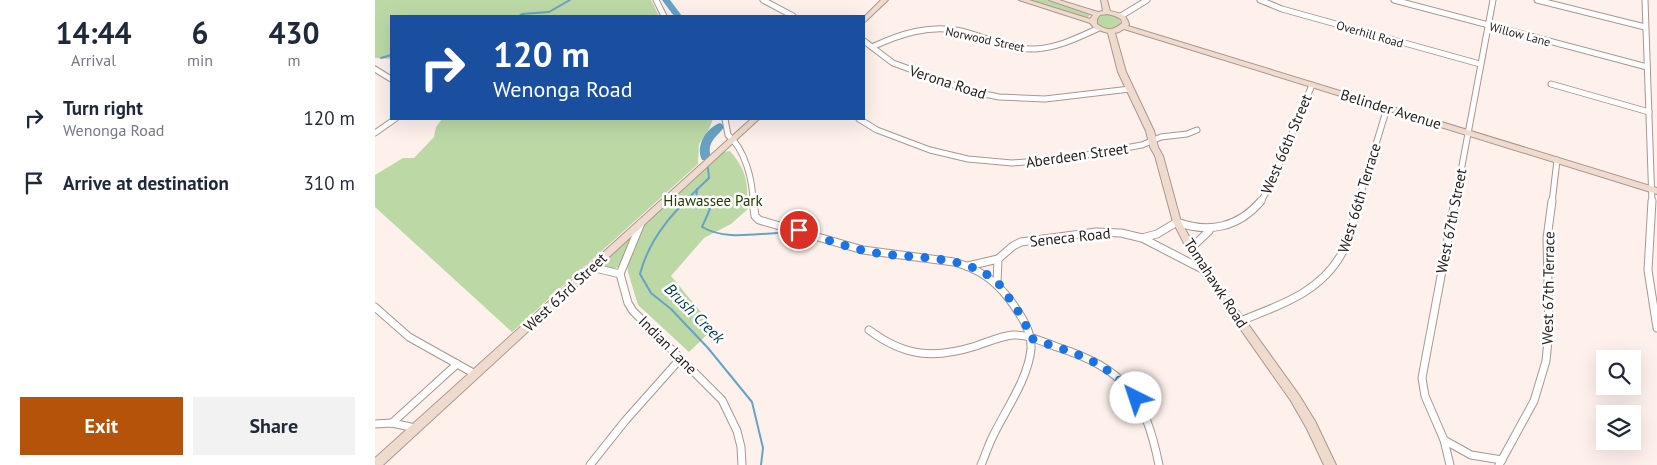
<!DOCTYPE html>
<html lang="en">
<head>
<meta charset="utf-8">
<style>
	body { margin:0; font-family:"PT Sans",sans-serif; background:#f2f2f3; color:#1f2937; height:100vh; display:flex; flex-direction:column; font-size:19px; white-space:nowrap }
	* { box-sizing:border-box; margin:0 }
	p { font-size:16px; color:#747a83 }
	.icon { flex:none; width:28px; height:28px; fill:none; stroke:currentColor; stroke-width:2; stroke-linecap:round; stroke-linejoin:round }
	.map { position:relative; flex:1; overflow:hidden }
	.details { display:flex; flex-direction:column; background:#fff; width:375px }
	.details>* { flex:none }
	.hud { position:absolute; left:15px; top:15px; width:475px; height:105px; border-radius:0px; box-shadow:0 5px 20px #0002; background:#1a4fa0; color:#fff; overflow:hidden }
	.buttons { position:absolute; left:1221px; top:350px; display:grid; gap:10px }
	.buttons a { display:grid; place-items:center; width:45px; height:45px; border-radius:0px; background:#fff; box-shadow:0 5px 20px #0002; font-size:25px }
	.pin { position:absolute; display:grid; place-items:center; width:42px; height:42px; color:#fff; margin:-21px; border:2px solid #fff; border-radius:50%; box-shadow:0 1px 5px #0007 }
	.me { position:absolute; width:55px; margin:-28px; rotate:319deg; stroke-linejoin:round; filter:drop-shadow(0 0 4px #0008) }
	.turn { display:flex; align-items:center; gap:18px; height:105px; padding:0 20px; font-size:22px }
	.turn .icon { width:65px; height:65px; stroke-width:2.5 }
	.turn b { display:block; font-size:35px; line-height:42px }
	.eta { display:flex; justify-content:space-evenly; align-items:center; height:85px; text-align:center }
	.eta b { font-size:30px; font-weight:700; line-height:35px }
	.primary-button { display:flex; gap:10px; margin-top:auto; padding:10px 20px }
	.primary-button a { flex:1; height:58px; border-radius:0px; background:#b45309; color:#fff; font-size:20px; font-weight:700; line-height:58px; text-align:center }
	.primary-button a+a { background:#f2f2f3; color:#1f2937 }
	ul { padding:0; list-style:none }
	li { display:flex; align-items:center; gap:15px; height:65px; padding:0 20px }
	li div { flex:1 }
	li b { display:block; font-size:19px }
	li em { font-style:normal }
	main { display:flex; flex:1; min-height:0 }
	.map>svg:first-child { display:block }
</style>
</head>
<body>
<main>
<section class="details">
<div class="eta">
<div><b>14:44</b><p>Arrival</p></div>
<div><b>6</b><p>min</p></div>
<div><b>430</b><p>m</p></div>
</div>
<ul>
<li><svg class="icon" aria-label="right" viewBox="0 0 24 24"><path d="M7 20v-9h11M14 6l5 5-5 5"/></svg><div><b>Turn right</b><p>Wenonga Road</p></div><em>120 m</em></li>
<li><svg class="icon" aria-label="arrive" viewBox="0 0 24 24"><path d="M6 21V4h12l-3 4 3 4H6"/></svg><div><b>Arrive at destination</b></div><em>310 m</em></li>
</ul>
<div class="primary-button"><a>Exit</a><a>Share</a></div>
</section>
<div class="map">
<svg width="1282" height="465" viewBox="0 0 1282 465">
	<rect width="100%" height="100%" fill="#fef1ec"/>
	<g fill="#bcd9a5">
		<polygon points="0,0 276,0 284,16 16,16 16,59 0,58"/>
		<polygon points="649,0 672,0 715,15 711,19"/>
		<polygon points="730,14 743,17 747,25 738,30 722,26 720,19"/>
		<polygon points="67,119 338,119 334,129 324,144 323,164 137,332 0,207 0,175 28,158 39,158 59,137 61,127"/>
		<path d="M 355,151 C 373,172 372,182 373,209 L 356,224 L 329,238 L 296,276 L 339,328 L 314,352 L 263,305 L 253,272 L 252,262 L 268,226 L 347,152 Z"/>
		<polygon points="258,236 258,238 243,267 237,269 227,265 254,237"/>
	</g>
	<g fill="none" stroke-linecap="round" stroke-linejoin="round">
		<g stroke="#67a2c4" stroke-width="2">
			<polyline points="144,16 147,14 174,12 195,0"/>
			<polyline points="6,58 16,55"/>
			<path d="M 333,168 L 334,178 C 304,207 276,232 265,274 L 276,293 L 296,309 L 333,348 L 377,402 L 388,448 L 386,465"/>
			<path d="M 322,189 L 321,200 L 335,209 L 327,227 C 350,240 377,234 402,233"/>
		</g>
		<g fill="#67a2c4" fill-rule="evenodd">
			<polygon points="287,0 295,0 307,16 299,16"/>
			<path d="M 345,123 L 350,126 C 342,137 331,142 336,157 L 335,160 L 327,160 C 320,146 331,128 345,123 Z"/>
		</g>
		<defs>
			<g id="street-far1">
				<polyline points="281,0 289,16"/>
				<polyline points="388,0 418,16"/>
				<polyline points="885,0 907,9 1105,64"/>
				<polyline points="1019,0 1272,67"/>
				<polyline points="1162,0 1270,27"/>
				<polyline points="1270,0 1277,203"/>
				<polyline points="746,16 772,0"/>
				<polyline points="489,41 518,63 595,91 624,97 670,99 755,89"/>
				<path d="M 497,47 C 525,34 555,24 586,31 C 611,37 634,50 660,49 C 682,48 702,38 722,29"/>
				<polyline points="0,69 16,79"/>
				<polyline points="1176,84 1274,112"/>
				<path d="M 350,119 L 353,135 C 370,149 378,181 378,203"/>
				<polyline points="484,119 502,130 555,150 593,159 637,163 688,159 767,145 786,137 812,134 822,130"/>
				<polyline points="0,133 20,119"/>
				<polyline points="885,203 897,182 937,85"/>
				<polyline points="983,203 1012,108"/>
				<polyline points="1080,203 1118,0"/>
				<polyline points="1177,203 1182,160"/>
			</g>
			<g id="street">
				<path d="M 378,201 L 380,216 L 384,220 L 488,250 L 579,262 C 604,269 620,280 635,300 C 645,314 657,330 656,349 C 653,379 631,409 618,436 C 613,446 610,456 606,465"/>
				<polyline points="1080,201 1047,378 1050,396 1069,440 1096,455 1127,460"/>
				<polyline points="1277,201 1273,270 1282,328"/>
				<polyline points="266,223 245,274 253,303 258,311 347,400 362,431 366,447 367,465"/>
				<polyline points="767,238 829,270"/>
				<polyline points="816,248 834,231"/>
				<polyline points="593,266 623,259"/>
				<polyline points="216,267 245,274"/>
				<path d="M 622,283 L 623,259 L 638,246 L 646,242 L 721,232 L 746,233 L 767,238 L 782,234 L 802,222 C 834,234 864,227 886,201"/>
				<polyline points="0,307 34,337 100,374"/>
				<path d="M 865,321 C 906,305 949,291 969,249 C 976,234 979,217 984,201"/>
				<path d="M 494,330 C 530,357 559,359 601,346 C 613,342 626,336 638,335 C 652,334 668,342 682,347 C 750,369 770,396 784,465"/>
				<polyline points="17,423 82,364"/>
				<polyline points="0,424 17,423 40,428"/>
				<polyline points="1069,440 1075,465"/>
				<polyline points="215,465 250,421 306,358"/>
				<polyline points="1124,465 1159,401 1171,361 1174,330 1172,238 1177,201"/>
			</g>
			<g id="secondary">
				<polygon points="506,0 513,0 491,21 489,22 489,17"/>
				<path d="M 644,0 L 654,0 L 715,19 L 718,15 L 674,0 L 684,0 L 723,12 L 728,11 L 726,0 L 732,0 L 735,11 C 745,13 751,14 754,24 L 753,26 L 1282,188 L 1282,194 L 749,29 L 744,32 L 740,33 L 751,72 L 779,131 L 783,147 L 788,156 L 806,222 L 819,245 L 832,267 L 924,395 L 940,421 L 961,465 L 949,465 L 932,429 L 916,401 L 826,273 L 813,251 L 798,222 L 780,156 L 775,147 L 771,131 L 743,72 L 733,33 L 720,29 L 715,23 ZM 732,14 L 740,16 L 746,19 L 747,23 C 738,31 732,31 722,24 L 722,19 L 725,15 Z"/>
				<polygon points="376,119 384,119 8,465 0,465 0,458"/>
			</g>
		</defs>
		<use href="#street-far1" stroke="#aa968e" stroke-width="7"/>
		<use href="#street" stroke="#aa968e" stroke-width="9"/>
		<use href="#secondary" stroke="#aa968e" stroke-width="2"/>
		<use href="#street-far1" stroke="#fff" stroke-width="5"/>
		<use href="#street" stroke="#fff" stroke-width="7"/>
		<use href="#secondary" fill="#eedbcd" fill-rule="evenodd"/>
	</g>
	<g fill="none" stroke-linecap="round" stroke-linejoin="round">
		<path stroke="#1a73e8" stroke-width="9" stroke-dasharray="0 16.2" d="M 424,230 C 449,239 474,248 501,253 C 540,259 590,254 622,282 C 627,287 632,295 636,301 C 644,312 652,324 655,338 C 700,354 729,358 761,398"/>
	</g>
	<g text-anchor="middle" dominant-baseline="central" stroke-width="5" stroke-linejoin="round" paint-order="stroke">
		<g font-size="12" fill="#241c19" stroke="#fff">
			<text transform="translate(995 34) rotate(16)">Overhill Road</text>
			<text transform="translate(1145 34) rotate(15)">Willow Lane</text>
			<text transform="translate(610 39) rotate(12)">Norwood Street</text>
		</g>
		<g font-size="15" fill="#241c19" stroke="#fff">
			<text transform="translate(573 82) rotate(18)">Verona Road</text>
			<text transform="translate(1016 109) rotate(17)">Belinder Avenue</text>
			<text transform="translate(911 144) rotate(-67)">West 66th Street</text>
			<text transform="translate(702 155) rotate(-8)">Aberdeen Street</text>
			<text transform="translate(984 198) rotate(-73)">West 66th Terrace</text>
			<text transform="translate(1076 221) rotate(-79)">West 67th Street</text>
			<text transform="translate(695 237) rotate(-6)">Seneca Road</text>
			<text transform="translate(841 283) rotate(57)">Tomahawk Road</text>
			<text transform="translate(1173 288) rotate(-89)">West 67th Terrace</text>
			<text transform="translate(190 292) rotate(-43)">West 63rd Street</text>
			<text transform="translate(293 345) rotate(45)">Indian Lane</text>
		</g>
		<g font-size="15" fill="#213b01" stroke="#fff">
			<text x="338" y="200">Hiawassee Park</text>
		</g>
		<g font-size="16" font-style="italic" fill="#01364e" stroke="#fff">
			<text transform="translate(320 313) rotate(45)">Brush Creek</text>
		</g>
	</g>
</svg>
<div class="buttons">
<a><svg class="icon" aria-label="search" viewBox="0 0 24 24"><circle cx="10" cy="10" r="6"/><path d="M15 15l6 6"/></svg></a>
<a><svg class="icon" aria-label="layers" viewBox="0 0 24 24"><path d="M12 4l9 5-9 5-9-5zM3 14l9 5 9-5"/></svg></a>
</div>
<div class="pin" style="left:424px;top:230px;background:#d93025"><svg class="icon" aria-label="arrive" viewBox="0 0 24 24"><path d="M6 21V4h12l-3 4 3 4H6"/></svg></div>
<svg class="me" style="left:761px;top:398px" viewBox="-20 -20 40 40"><circle r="19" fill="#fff"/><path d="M0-13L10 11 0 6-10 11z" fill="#1a73e8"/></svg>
<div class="hud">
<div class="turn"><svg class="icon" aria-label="right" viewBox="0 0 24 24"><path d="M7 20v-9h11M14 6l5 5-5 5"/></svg><div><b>120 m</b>Wenonga Road</div></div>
</div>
</div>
</main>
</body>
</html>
